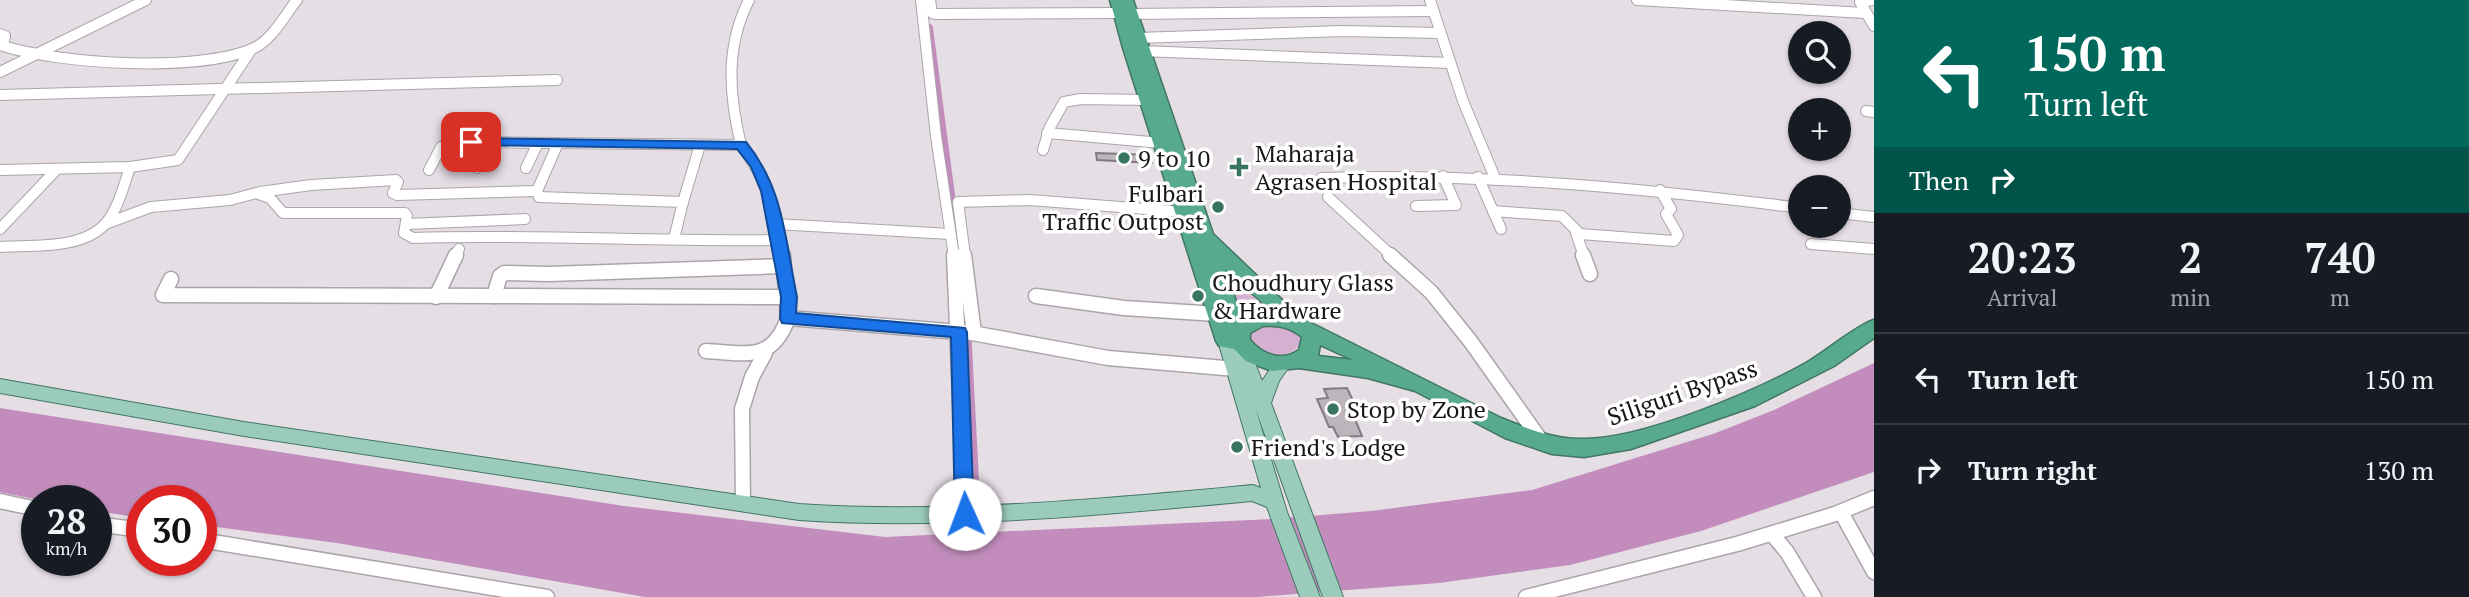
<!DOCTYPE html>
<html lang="en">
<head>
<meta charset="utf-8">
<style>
	body { margin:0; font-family:"PT Serif",serif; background:#20242c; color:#f1f3f6; height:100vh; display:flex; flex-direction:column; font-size:26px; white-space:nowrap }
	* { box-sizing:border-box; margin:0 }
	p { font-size:23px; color:#9ea1a6 }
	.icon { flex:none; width:38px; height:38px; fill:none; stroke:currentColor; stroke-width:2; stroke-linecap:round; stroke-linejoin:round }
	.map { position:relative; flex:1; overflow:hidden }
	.side { display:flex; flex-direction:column; background:#171b24; width:595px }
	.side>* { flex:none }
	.top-card { background:#00695c; color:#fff; overflow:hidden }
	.controls { position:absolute; left:1788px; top:21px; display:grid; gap:14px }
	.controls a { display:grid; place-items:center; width:63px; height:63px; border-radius:50%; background:#171b24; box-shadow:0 2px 5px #0004; font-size:35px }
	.speed { position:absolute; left:21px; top:485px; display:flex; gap:14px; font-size:35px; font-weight:700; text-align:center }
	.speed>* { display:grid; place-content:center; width:91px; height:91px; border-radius:50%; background:#171b24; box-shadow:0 2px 5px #0004; line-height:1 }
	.speed small { font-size:18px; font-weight:400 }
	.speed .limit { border:10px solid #d22; background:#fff; color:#111 }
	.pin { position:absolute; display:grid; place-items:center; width:60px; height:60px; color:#fff; margin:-30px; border-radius:14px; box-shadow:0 4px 10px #0006 }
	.me { position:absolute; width:77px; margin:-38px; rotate:358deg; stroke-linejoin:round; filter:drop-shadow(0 0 5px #0008) }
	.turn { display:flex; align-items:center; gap:24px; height:147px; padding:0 35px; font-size:32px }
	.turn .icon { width:91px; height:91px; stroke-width:2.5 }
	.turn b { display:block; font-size:49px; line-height:60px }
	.then { display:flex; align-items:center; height:66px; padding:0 35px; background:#0003; gap:14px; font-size:26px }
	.eta { display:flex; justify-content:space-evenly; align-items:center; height:119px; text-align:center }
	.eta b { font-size:42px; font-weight:600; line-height:49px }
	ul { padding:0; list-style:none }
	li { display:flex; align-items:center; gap:21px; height:91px; padding:0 35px; border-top:2px solid #363941 }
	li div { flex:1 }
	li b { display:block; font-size:26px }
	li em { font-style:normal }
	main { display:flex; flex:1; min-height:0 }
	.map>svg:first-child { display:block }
</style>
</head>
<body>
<main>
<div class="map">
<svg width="1874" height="597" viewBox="0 0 1874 597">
	<rect width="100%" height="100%" fill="#e6dee5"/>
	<g fill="#d5b0d1">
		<polygon points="1220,262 1275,311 1242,315 1238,313"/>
		<path d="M 1266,324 L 1286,324 L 1302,336 L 1303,341 C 1291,362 1252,361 1250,333 Z"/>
	</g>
	<polygon fill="#c28dbc" points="1874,363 1874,472 1701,531 1570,565 1439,583 1257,597 645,597 337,543 201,525 201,500 142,500 142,518 96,511 96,500 39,500 0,492 0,408 624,506 885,537 1272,519 1371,511 1532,490 1713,434 1774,410"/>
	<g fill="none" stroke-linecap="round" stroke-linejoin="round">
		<polyline stroke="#c28dbc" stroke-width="8" points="929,28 959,256"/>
		<g stroke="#c28dbc" stroke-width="10">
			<polyline points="959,255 960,263"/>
			<polyline points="965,309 975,500"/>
		</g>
	</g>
	<g fill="#bdb5bc" stroke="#837b82" stroke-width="2">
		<polygon points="1096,153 1151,155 1152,163 1097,160"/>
		<polygon points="1347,388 1355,405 1349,405 1362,436 1338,437 1333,427 1329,427 1317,399 1328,398 1324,389"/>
	</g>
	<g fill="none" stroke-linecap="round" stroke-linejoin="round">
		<defs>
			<g id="minor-far1">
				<polyline points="921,0 936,136 954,256"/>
				<polyline points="930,0 932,13 935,14 1120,13"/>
				<polyline points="1430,0 1463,101 1495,178"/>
				<polyline points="1637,0 1865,13"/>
				<polyline points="1874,0 1860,2 1874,26"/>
				<polyline points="1129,14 1433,11"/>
				<path d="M 0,34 L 5,36 L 3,46 C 61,64 199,73 254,48 C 272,40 285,15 297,0"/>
				<polyline points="1137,38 1342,31 1440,33"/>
				<polyline points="1141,51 1450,63"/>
				<polyline points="0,72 146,0"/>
				<polyline points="0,95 557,80"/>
				<polyline points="1866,111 1874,112"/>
				<polyline points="1047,133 1162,143"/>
				<polyline points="558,143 537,191 539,197 683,202 674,239"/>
				<path d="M 741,145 C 729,95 725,47 749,0"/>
				<polyline points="1043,150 1050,127 1064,102 1081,99 1148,100"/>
				<polyline points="477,168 490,142"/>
				<polyline points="526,168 538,143"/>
				<polyline points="0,170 130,167 178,160 251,50"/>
				<path d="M 429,170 L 441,147 L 452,142 L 741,145 C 767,179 777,214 783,256"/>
				<polyline points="1478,177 1501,229"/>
				<path d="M 1321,178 C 1482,173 1641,188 1801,208"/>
				<polyline points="260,192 311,185 396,180 398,182 393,193 397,195 537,191"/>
				<polyline points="1328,197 1392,256"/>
				<polyline points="683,202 700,145"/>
				<polyline points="1416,206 1456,205 1443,176"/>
				<polyline points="1493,211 1562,216 1580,234 1674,241 1678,235 1666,214 1671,209 1660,190"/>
				<polyline points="1839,213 1874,217"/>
				<path d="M 105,224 L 151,207 L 230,200 L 256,193 L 270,198 L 283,213 L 405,213 L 407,216 L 404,233 L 413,238 C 535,234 657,242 779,240"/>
				<polyline points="406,224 525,219"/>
				<polyline points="776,224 950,234"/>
				<polyline points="0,229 57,169"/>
				<polyline points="1576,233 1584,256"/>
				<polyline points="1811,244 1874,249"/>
				<path d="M 0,247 C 32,245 83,250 106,223 C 118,209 124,185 130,167"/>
				<polyline points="455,256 459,249"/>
				<polyline points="965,256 958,202 1030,200 1184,212"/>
			</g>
			<g id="minor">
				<polyline points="783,255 788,318 972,333 1108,358 1236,369"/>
				<polyline points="954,255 965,515"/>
				<polyline points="964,255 974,333"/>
				<polyline points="1390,255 1431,292 1471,342 1542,442"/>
				<polyline points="1583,255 1590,274"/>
				<polyline points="171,279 163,295 789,297"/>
				<polyline points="494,296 500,276 504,273 549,274 783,266"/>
				<polyline points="1036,296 1124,308 1217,314"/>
				<polyline points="436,297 456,255"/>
				<path d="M 706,351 C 746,353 772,363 788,318"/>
				<polyline points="0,501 37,509"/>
				<polyline points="743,504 742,409 752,377 765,353"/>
				<polyline points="1841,512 1874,572"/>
				<polyline points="96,524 142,530"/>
				<polyline points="1772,534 1787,552 1814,597"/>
				<polyline points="201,540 547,597"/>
				<polyline points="1526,597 1737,544 1835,514 1874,498"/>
			</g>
			<path id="major" d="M 1226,335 L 1234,340 L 1240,337 L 1246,339 L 1262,381 L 1277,359 L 1289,359 L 1291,364 L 1279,381 L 1271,403 L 1343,597 L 1323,597 L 1255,407 L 1287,512 L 1320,597 L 1300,597 L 1267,507 L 1252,501 C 1101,515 951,530 799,520 L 244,436 L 0,393 L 0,379 L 244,422 L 799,504 C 951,514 1101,499 1253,485 L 1261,488 L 1218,341 L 1220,337 Z"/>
			<path id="highway" d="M 1110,0 L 1133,0 L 1213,234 L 1301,318 L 1501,418 C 1528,429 1555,440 1584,439 C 1643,439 1754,392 1806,363 C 1825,352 1857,325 1874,320 L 1874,338 L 1834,366 L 1755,406 L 1631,449 L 1584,457 L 1552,454 L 1505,438 L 1415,391 L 1368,378 L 1299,368 L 1272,371 L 1246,361 L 1234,349 L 1219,346 L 1216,341 L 1123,48 ZM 1225,269 L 1272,311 L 1259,312 L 1242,319 ZM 1263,326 C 1278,325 1289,327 1302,337 L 1299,350 C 1282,362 1263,355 1250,340 L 1250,333 ZM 1320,345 L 1353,360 L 1318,356 Z"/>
		</defs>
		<use href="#minor-far1" stroke="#aca4ab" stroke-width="12"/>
		<use href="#minor" stroke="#aca4ab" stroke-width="17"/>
		<use href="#major" stroke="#427664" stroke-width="2"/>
		<use href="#highway" stroke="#427664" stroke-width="3"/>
		<use href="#minor-far1" stroke="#fff" stroke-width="10"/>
		<use href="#minor" stroke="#fff" stroke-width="14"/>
		<use href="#major" fill="#9bccbb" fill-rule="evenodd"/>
		<use href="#highway" fill="#58aa8d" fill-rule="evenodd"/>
	</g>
	<path fill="#1a73e8" stroke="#114b97" stroke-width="2" d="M 471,138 L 746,142 C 784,189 785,239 797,297 L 796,313 L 965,328 L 967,332 L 974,514 L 971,520 L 965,523 L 958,520 L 955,514 L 951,337 L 782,323 L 780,318 L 781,297 L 761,191 L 751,167 L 737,149 L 466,145 L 466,139 Z"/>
	<g fill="#38745f" stroke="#fff" stroke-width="2.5">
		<circle cx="1124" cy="158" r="7"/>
		<path d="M1235.5 156.5h7v7h7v7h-7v7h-7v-7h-7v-7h7z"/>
		<circle cx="1218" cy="207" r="7"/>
		<circle cx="1198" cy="296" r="7"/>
		<circle cx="1333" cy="409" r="7"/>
		<circle cx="1237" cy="447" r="7"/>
	</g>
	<g text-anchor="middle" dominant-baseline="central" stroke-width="7" stroke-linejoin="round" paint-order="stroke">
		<g font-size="24" fill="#191618" stroke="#fff" text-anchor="start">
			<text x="1255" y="153">Maharaja<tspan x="1255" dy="28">Agrasen Hospital</tspan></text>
			<text x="1138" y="158">9 to 10</text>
			<text x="1204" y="193" text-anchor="end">Fulbari<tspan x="1204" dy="28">Traffic Outpost</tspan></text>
			<text x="1212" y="282">Choudhury Glass<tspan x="1212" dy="28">&amp; Hardware</tspan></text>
			<text x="1347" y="409">Stop by Zone</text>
			<text x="1251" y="447">Friend's Lodge</text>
		</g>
		<g font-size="24" fill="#191618" stroke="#fff">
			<text transform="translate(1682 392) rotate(-19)">Siliguri Bypass</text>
		</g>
	</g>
</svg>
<div class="controls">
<a><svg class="icon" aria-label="search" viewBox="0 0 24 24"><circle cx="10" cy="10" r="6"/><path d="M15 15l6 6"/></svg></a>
<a>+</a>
<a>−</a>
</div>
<div class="speed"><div>28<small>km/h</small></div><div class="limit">30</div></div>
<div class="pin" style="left:471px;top:142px;background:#d93025"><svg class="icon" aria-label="arrive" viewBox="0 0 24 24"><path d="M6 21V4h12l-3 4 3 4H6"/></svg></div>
<svg class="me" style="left:965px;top:514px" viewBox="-20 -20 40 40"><circle r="19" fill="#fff"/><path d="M0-13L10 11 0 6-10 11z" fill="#1a73e8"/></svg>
</div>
<section class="side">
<div class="top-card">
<div class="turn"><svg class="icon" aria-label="left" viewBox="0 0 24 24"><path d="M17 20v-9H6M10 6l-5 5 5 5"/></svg><div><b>150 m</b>Turn left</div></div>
<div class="then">Then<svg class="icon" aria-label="right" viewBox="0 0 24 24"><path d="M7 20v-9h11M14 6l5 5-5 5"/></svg></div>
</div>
<div class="eta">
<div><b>20:23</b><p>Arrival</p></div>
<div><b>2</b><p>min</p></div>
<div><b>740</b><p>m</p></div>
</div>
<ul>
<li><svg class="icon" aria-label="left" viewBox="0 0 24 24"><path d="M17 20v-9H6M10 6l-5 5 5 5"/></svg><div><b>Turn left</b></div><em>150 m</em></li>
<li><svg class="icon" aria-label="right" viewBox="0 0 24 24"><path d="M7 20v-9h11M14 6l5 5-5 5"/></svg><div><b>Turn right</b></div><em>130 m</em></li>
</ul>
</section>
</main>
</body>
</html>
